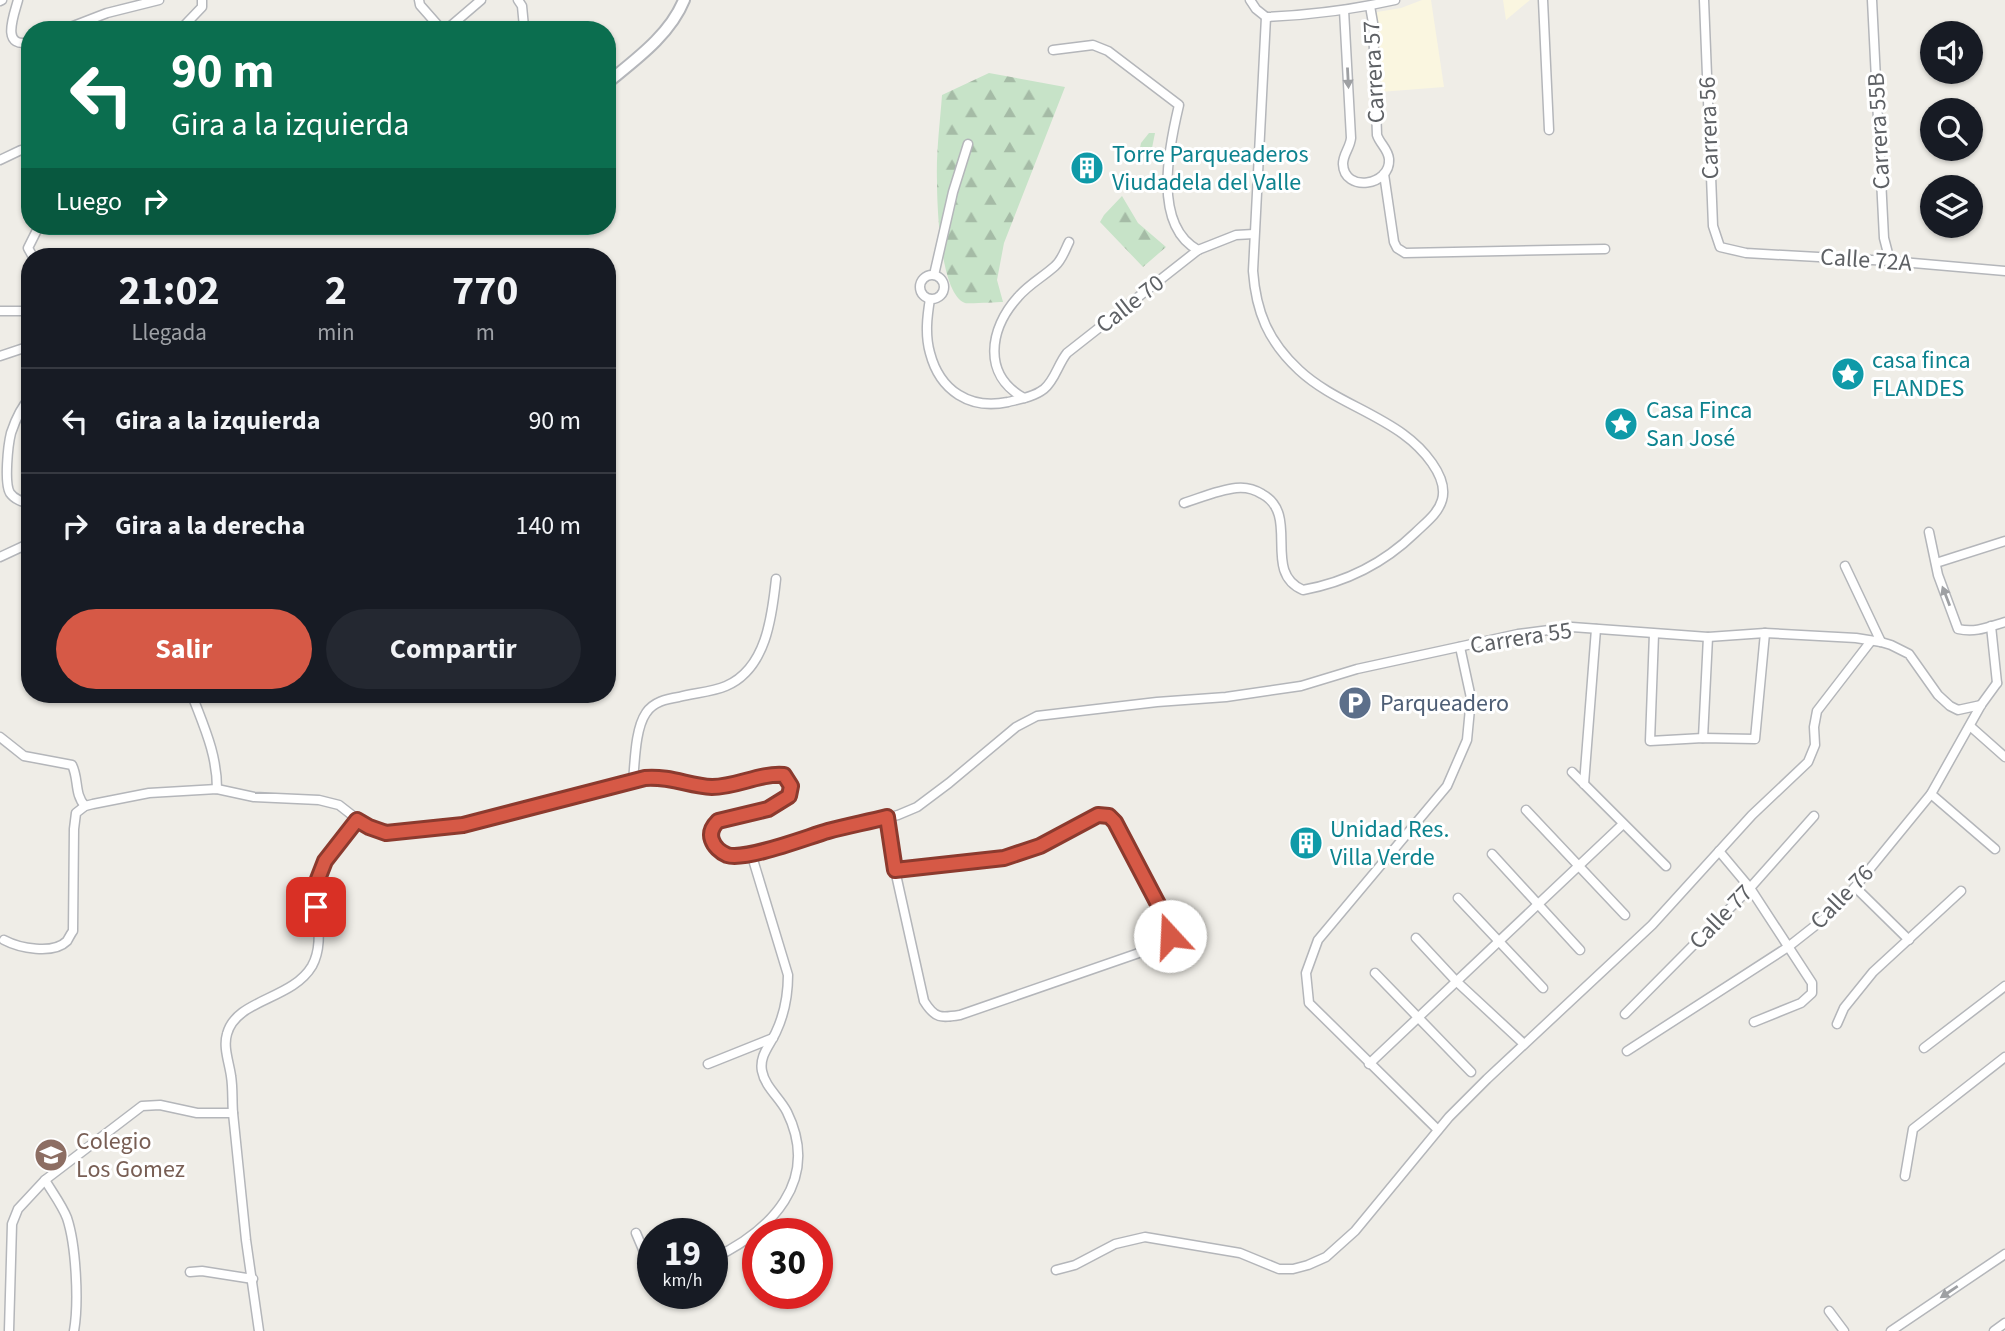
<!DOCTYPE html>
<html lang="es">
<head>
<meta charset="utf-8">
<style>
	body { margin:0; font-family:"Source Sans 3",sans-serif; background:#242831; color:#f1f3f6; height:100vh; display:flex; flex-direction:column; font-size:26px; white-space:nowrap }
	* { box-sizing:border-box; margin:0 }
	p { font-size:23px; color:#9ea1a6 }
	.icon { flex:none; width:38px; height:38px; fill:none; stroke:currentColor; stroke-width:2; stroke-linecap:round; stroke-linejoin:round }
	.map { position:relative; flex:1; overflow:hidden }
	.sheet { position:absolute; left:21px; top:248px; width:595px; height:455px; display:flex; flex-direction:column; background:#171b24; border-radius:28px; box-shadow:0 2px 5px #0004 }
	.sheet>* { flex:none }
	.top-card { position:absolute; left:21px; top:21px; width:595px; height:214px; border-radius:28px; box-shadow:0 2px 5px #0004; background:#0b6e4f; color:#fff; overflow:hidden }
	.fabs { position:absolute; left:1920px; top:21px; display:grid; gap:14px }
	.fabs a { display:grid; place-items:center; width:63px; height:63px; border-radius:50%; background:#171b24; box-shadow:0 2px 5px #0004; font-size:35px }
	.speed { position:absolute; left:637px; top:1218px; display:flex; gap:14px; font-size:35px; font-weight:700; text-align:center }
	.speed>* { display:grid; place-content:center; width:91px; height:91px; border-radius:50%; background:#171b24; box-shadow:0 2px 5px #0004; line-height:1 }
	.speed small { font-size:18px; font-weight:400 }
	.speed .limit { border:10px solid #d22; background:#fff; color:#111 }
	.pin { position:absolute; display:grid; place-items:center; width:60px; height:60px; color:#fff; margin:-30px; border-radius:14px; box-shadow:0 4px 10px #0006 }
	.me { position:absolute; width:77px; margin:-38px; rotate:340deg; stroke-linejoin:round; filter:drop-shadow(0 0 5px #0008) }
	.turn { display:flex; align-items:center; gap:24px; height:147px; padding:0 35px; font-size:32px }
	.turn .icon { width:91px; height:91px; stroke-width:2.5 }
	.turn b { display:block; font-size:49px; line-height:60px }
	.then { display:flex; align-items:center; height:66px; padding:0 35px; background:#0003; gap:14px; font-size:26px }
	.eta { display:flex; justify-content:space-evenly; align-items:center; height:119px; text-align:center }
	.eta b { font-size:42px; font-weight:700; line-height:49px }
	.cta { display:flex; gap:14px; margin-top:auto; padding:14px 35px }
	.cta a { flex:1; height:80px; border-radius:42px; background:#d65946; color:#fff; font-size:28px; font-weight:700; line-height:80px; text-align:center }
	.cta a+a { background:#242831; color:#f1f3f6 }
	ul { padding:0; list-style:none }
	li { display:flex; align-items:center; gap:21px; height:105px; padding:0 35px; border-top:2px solid #363941 }
	li div { flex:1 }
	li b { display:block; font-size:26px }
	li em { font-style:normal }
	.map>svg:first-child { display:block }
</style>
</head>
<body>
<div class="map">
<svg width="2005" height="1331" viewBox="0 0 2005 1331">
	<defs>
		<pattern id="forest-firs" width="22" height="20" patternUnits="userSpaceOnUse" patternTransform="scale(1.75)"><rect width="22" height="20" fill="#c7e3c8"/><path d="M5 1l3.5 6h-7zM16 11l3.5 6h-7z" fill="#a5bba6"/></pattern>
	</defs>
	<rect width="100%" height="100%" fill="#efede7"/>
	<g fill="#faf6e0">
		<polygon points="1422,0 1431,0 1444,87 1380,92 1377,12 1401,8"/>
		<polygon points="1503,0 1530,0 1506,20"/>
	</g>
	<g fill="url(#forest-firs)">
		<path d="M 989,73 L 1065,87 L 1004,243 L 997,280 L 1003,302 C 996,302 970,304 965,303 C 940,294 937,205 937,181 C 936,152 940,123 942,95 Z"/>
		<polygon points="1122,196 1138,223 1166,247 1143,267 1100,222 1104,215"/>
	</g>
	<polygon fill="#c7e3c8" points="1149,133 1155,133 1149,163 1138,158 1141,143"/>
	<g fill="none" stroke-linecap="round" stroke-linejoin="round">
		<defs>
			<g id="minor">
				<path d="M 18,0 C 14,15 0,49 30,42"/>
				<polyline points="419,0 420,5 442,30"/>
				<polyline points="518,0 522,6 524,27"/>
				<polyline points="1250,0 1256,9 1266,17"/>
				<polyline points="1543,0 1549,130"/>
				<polyline points="1704,0 1713,226 1720,247 1746,253 1890,261 2005,271"/>
				<polyline points="1872,0 1884,238 1890,261"/>
				<polyline points="0,1 2,0"/>
				<path d="M 1344,10 L 1351,138 C 1350,148 1343,154 1343,164 C 1344,193 1391,186 1389,159 C 1388,149 1380,144 1377,135 L 1373,23 L 1370,6"/>
				<path d="M 1266,17 C 1310,15 1352,10 1395,0"/>
				<polyline points="63,30 107,13 159,0"/>
				<polyline points="180,30 202,7 202,0"/>
				<polyline points="446,30 481,0"/>
				<path d="M 1053,50 L 1093,45 L 1108,51 L 1179,105 C 1169,147 1152,225 1198,250"/>
				<polyline points="0,160 21,150 30,150"/>
				<polyline points="1384,174 1394,242 1397,248 1405,253 1605,249"/>
				<polyline points="33,257 28,248 39,226"/>
				<polyline points="934,275 953,192 968,144"/>
				<circle cx="932" cy="287" r="12"/>
				<path d="M 930,299 C 927,317 925,335 930,353 C 940,391 970,410 1008,402 C 1020,399 1034,397 1044,389 C 1055,380 1058,364 1067,353 L 1198,250 L 1236,235 L 1254,234"/>
				<polyline points="0,311 30,311"/>
				<polyline points="0,356 30,346"/>
				<path d="M 30,398 C 21,407 15,421 11,433 C 8,445 4,483 10,493 C 15,500 23,502 30,504"/>
				<path d="M 1024,398 C 982,375 989,329 1018,297 C 1029,284 1043,277 1055,266 C 1062,260 1065,250 1069,242"/>
				<path d="M 1184,503 C 1200,498 1218,490 1236,488 C 1245,487 1254,489 1262,494 C 1301,515 1261,572 1303,590 C 1347,582 1383,564 1415,533 C 1425,523 1438,514 1442,500 C 1449,476 1421,447 1403,434 C 1370,410 1329,398 1299,370 C 1268,341 1256,312 1253,271 L 1266,17"/>
				<path d="M 1929,532 L 1938,575 L 1958,629 C 1976,633 1988,627 2005,622"/>
				<polyline points="0,557 30,543"/>
				<polyline points="1936,563 2005,541"/>
				<polyline points="1845,566 1881,642"/>
				<polyline points="1991,626 1997,683"/>
				<polyline points="1654,634 1650,741 1703,738 1755,739 1765,633"/>
				<path d="M 192,695 C 204,727 217,754 217,789"/>
				<polyline points="1970,726 2005,757"/>
				<path d="M 0,737 L 24,756 L 72,765 C 79,779 74,794 85,806"/>
				<polyline points="1703,738 1708,637"/>
				<polyline points="1572,772 1666,866"/>
				<path d="M 633,781 C 635,762 635,729 646,713 C 653,702 666,699 679,697 C 694,693 712,692 726,686 C 766,669 772,617 776,579"/>
				<polyline points="1584,784 1596,629"/>
				<polyline points="1931,794 1995,849"/>
				<polyline points="1526,810 1625,915"/>
				<path d="M 887,817 L 895,870 L 924,1001 C 935,1019 941,1018 960,1015 L 1162,945 L 1170,936 L 1169,925 L 1115,822 L 1106,815 L 1098,815 L 1040,846 L 1004,858 L 895,870"/>
				<polyline points="1719,851 1750,888 1812,983 1812,993 1801,1003 1754,1022"/>
				<polyline points="1492,854 1580,950"/>
				<polyline points="1855,887 1909,940"/>
				<polyline points="1458,898 1543,988"/>
				<polyline points="1416,938 1456,981 1524,1044"/>
				<path d="M 4,940 C 19,948 53,955 67,941 C 67,941 72,932 73,931 L 74,829 L 76,813 L 85,806 L 93,804 L 149,793 L 217,789 L 254,797 L 319,800 L 339,805 L 357,819"/>
				<polyline points="1375,973 1471,1072"/>
				<polyline points="1625,1014 1750,888 1814,816"/>
				<polyline points="1837,1024 1844,1008 1873,972 1961,891"/>
				<polyline points="1924,1048 2005,986"/>
				<polyline points="1627,1051 1788,947 1830,914 1855,887 1931,794 1981,705 1997,683"/>
				<polyline points="708,1064 773,1038"/>
				<polyline points="1369,1064 1623,824"/>
				<polyline points="233,1113 246,1240 259,1331"/>
				<polyline points="1438,1130 1309,1003 1306,973 1318,940 1447,786 1467,740 1471,698 1460,647"/>
				<polyline points="1905,1176 1913,1129 2005,1057"/>
				<path d="M 45,1180 C 52,1192 62,1205 67,1218 C 76,1245 79,1302 74,1331"/>
				<polyline points="636,1233 650,1266 653,1267"/>
				<path d="M 712,1259 C 771,1231 821,1181 787,1112 C 780,1098 765,1087 762,1071 C 759,1056 770,1045 776,1032 C 784,1015 788,993 788,975 L 751,853"/>
				<polyline points="1056,1270 1075,1265 1115,1244 1145,1237 1240,1253 1279,1269 1293,1269 1308,1265 1326,1257 1355,1231 1449,1117 1487,1079 1652,925 1752,815 1808,762 1815,745 1814,727 1817,711 1871,641"/>
				<polyline points="190,1272 202,1271 253,1279"/>
				<polyline points="1829,1311 1844,1331"/>
				<path d="M 9,1331 L 12,1224 L 18,1209 L 45,1180 L 142,1106 L 160,1105 L 197,1113 L 233,1113 C 232,1101 233,1088 231,1076 C 229,1062 223,1047 227,1034 C 236,999 292,1000 312,966 C 327,939 311,906 319,877 C 325,854 343,837 357,819 L 369,827 L 386,833 L 463,825 L 645,778 C 671,776 689,786 712,787 C 737,787 759,773 784,775 L 791,786 L 789,796 L 769,809 L 718,821 L 714,825 L 710,833 L 716,848 L 728,855 L 745,854 L 898,815 L 917,807 L 949,783 L 1016,727 L 1037,716 L 1157,702 L 1226,697 L 1301,686 L 1357,669 L 1518,634 L 1572,627 L 1708,637 L 1765,633 L 1856,638 L 1881,642 L 1891,645 L 1909,654 L 1938,695 L 1950,706 L 1958,710 L 1981,705"/>
				<polyline points="1891,1331 2005,1254"/>
				<polyline points="1994,1331 2005,1323"/>
			</g>
			<g id="tertiary">
				<polyline points="522,30 524,27"/>
				<path d="M 607,83 C 635,60 670,35 684,0"/>
			</g>
		</defs>
		<use href="#minor" stroke="#b4b6ba" stroke-width="11"/>
		<use href="#tertiary" stroke="#b4b6ba" stroke-width="14"/>
		<use href="#minor" stroke="#fff" stroke-width="8"/>
		<use href="#tertiary" stroke="#fff" stroke-width="10"/>
	</g>
	<defs><path id="oneway-solid" d="M-6-.8H1V-3.2L6.5 0L1 3.2V.8H-6Z" transform="scale(1.75)"/></defs>
	<g fill="#9ea0a3">
		<use href="#oneway-solid" transform="translate(1348 78) rotate(87)"/>
		<use href="#oneway-solid" transform="translate(1946 596) rotate(-111)"/>
		<use href="#oneway-solid" transform="translate(1949 1292) rotate(146)"/>
	</g>
	<g fill="none" stroke-linecap="round" stroke-linejoin="round">
		<defs>
			<path id="route" d="M 316,907 L 318,879 L 325,861 L 357,820 L 369,827 L 386,833 L 463,825 L 645,778 C 671,776 689,786 712,787 C 737,787 759,773 784,775 L 791,786 L 789,796 L 768,809 L 718,821 C 713,826 709,832 712,840 C 714,846 720,852 727,855 C 746,861 807,837 828,831 C 847,826 867,822 887,817 L 895,870 L 1004,858 L 1040,846 L 1098,815 L 1109,816 L 1115,822 L 1169,925 L 1170,936"/>
		</defs>
		<use href="#route" stroke="#8b3a2e" stroke-width="18"/>
		<use href="#route" stroke="#d65946" stroke-width="12"/>
	</g>
	<defs>
		<symbol id="building-disc" viewBox="-11 -11 22 22"><circle r="9.5" fill="#0f9aa8" stroke="#fff"/><path d="M-4-6H4V6H1V3H-1V6H-4ZM-2.5-4.3h1.7v1.8h-1.7ZM.8-4.3h1.7v1.8H.8ZM-2.5-1h1.7V.8h-1.7ZM.8-1h1.7V.8H.8Z" fill="#fff"/></symbol>
		<symbol id="sight-disc" viewBox="-11 -11 22 22"><circle r="9.5" fill="#0f9aa8" stroke="#fff"/><path d="M0-6L1.8-2.2L6-1.7L2.9 1.2L3.7 5.4L0 3.3L-3.7 5.4L-2.9 1.2L-6-1.7L-1.8-2.2Z" fill="#fff"/></symbol>
		<symbol id="parking-disc" viewBox="-11 -11 22 22"><circle r="9.5" fill="#5c6f8a" stroke="#fff"/><path d="M-3.5-5.5H1a3.5 3.5 0 0 1 0 7H-1V5.5H-3.5ZM-1-3.4V-.6H.8a1.4 1.4 0 0 0 0-2.8Z" fill="#fff"/></symbol>
		<symbol id="school-disc" viewBox="-11 -11 22 22"><circle r="9.5" fill="#8d6e63" stroke="#fff"/><path d="M0-5L7-2L0 1L-7-2ZM-4 1L0 2.5L4 1V4Q0 6-4 4Z" fill="#fff"/></symbol>
	</defs>
	<g fill-rule="evenodd">
		<use href="#building-disc" x="1068" y="149" width="38" height="38"/>
		<use href="#sight-disc" x="1829" y="355" width="38" height="38"/>
		<use href="#sight-disc" x="1602" y="405" width="38" height="38"/>
		<use href="#parking-disc" x="1336" y="684" width="38" height="38"/>
		<use href="#building-disc" x="1287" y="824" width="38" height="38"/>
		<use href="#school-disc" x="32" y="1136" width="38" height="38"/>
	</g>
	<g text-anchor="middle" dominant-baseline="central" stroke-width="6" stroke-linejoin="round" paint-order="stroke">
		<g font-size="24" fill="#5e6165" stroke="#fff">
			<text transform="translate(1374 72) rotate(-93)">Carrera 57</text>
			<text transform="translate(1709 128) rotate(-92)">Carrera 56</text>
			<text transform="translate(1879 131) rotate(-93)">Carrera 55B</text>
			<text transform="translate(1866 260) rotate(4)">Calle 72A</text>
			<text transform="translate(1130 304) rotate(-38)">Calle 70</text>
			<text transform="translate(1521 638) rotate(-9)">Carrera 55</text>
			<text transform="translate(1842 897) rotate(-46)">Calle 76</text>
			<text transform="translate(1721 917) rotate(-46)">Calle 77</text>
		</g>
		<g font-size="24" fill="#0d838f" stroke="#fff" text-anchor="start">
			<text x="1112" y="154">Torre Parqueaderos<tspan x="1112" dy="28">Viudadela del Valle</tspan></text>
			<text x="1872" y="360">casa finca<tspan x="1872" dy="28">FLANDES</tspan></text>
			<text x="1646" y="410">Casa Finca<tspan x="1646" dy="28">San José</tspan></text>
			<text x="1330" y="829">Unidad Res.<tspan x="1330" dy="28">Villa Verde</tspan></text>
		</g>
		<g font-size="24" fill="#4e5e75" stroke="#fff" text-anchor="start">
			<text x="1380" y="703">Parqueadero</text>
		</g>
		<g font-size="24" fill="#785e54" stroke="#fff" text-anchor="start">
			<text x="76" y="1141">Colegio<tspan x="76" dy="28">Los Gomez</tspan></text>
		</g>
	</g>
</svg>
<div class="fabs">
<a><svg class="icon" aria-label="sound" viewBox="0 0 24 24"><path d="M4 9h4l5-4v14l-5-4H4zM17 9q2 3 0 6"/></svg></a>
<a><svg class="icon" aria-label="search" viewBox="0 0 24 24"><circle cx="10" cy="10" r="6"/><path d="M15 15l6 6"/></svg></a>
<a><svg class="icon" aria-label="layers" viewBox="0 0 24 24"><path d="M12 4l9 5-9 5-9-5zM3 14l9 5 9-5"/></svg></a>
</div>
<div class="speed"><div>19<small>km/h</small></div><div class="limit">30</div></div>
<div class="pin" style="left:316px;top:907px;background:#d93025"><svg class="icon" aria-label="arrive" viewBox="0 0 24 24"><path d="M6 21V4h12l-3 4 3 4H6"/></svg></div>
<svg class="me" style="left:1170px;top:936px" viewBox="-20 -20 40 40"><circle r="19" fill="#fff"/><path d="M0-13L10 11 0 6-10 11z" fill="#d65946"/></svg>
<div class="top-card">
<div class="turn"><svg class="icon" aria-label="left" viewBox="0 0 24 24"><path d="M17 20v-9H6M10 6l-5 5 5 5"/></svg><div><b>90 m</b>Gira a la izquierda</div></div>
<div class="then">Luego<svg class="icon" aria-label="right" viewBox="0 0 24 24"><path d="M7 20v-9h11M14 6l5 5-5 5"/></svg></div>
</div>
<section class="sheet">
<div class="eta">
<div><b>21:02</b><p>Llegada</p></div>
<div><b>2</b><p>min</p></div>
<div><b>770</b><p>m</p></div>
</div>
<ul>
<li><svg class="icon" aria-label="left" viewBox="0 0 24 24"><path d="M17 20v-9H6M10 6l-5 5 5 5"/></svg><div><b>Gira a la izquierda</b></div><em>90 m</em></li>
<li><svg class="icon" aria-label="right" viewBox="0 0 24 24"><path d="M7 20v-9h11M14 6l5 5-5 5"/></svg><div><b>Gira a la derecha</b></div><em>140 m</em></li>
</ul>
<div class="cta"><a>Salir</a><a>Compartir</a></div>
</section>
</div>
</body>
</html>
